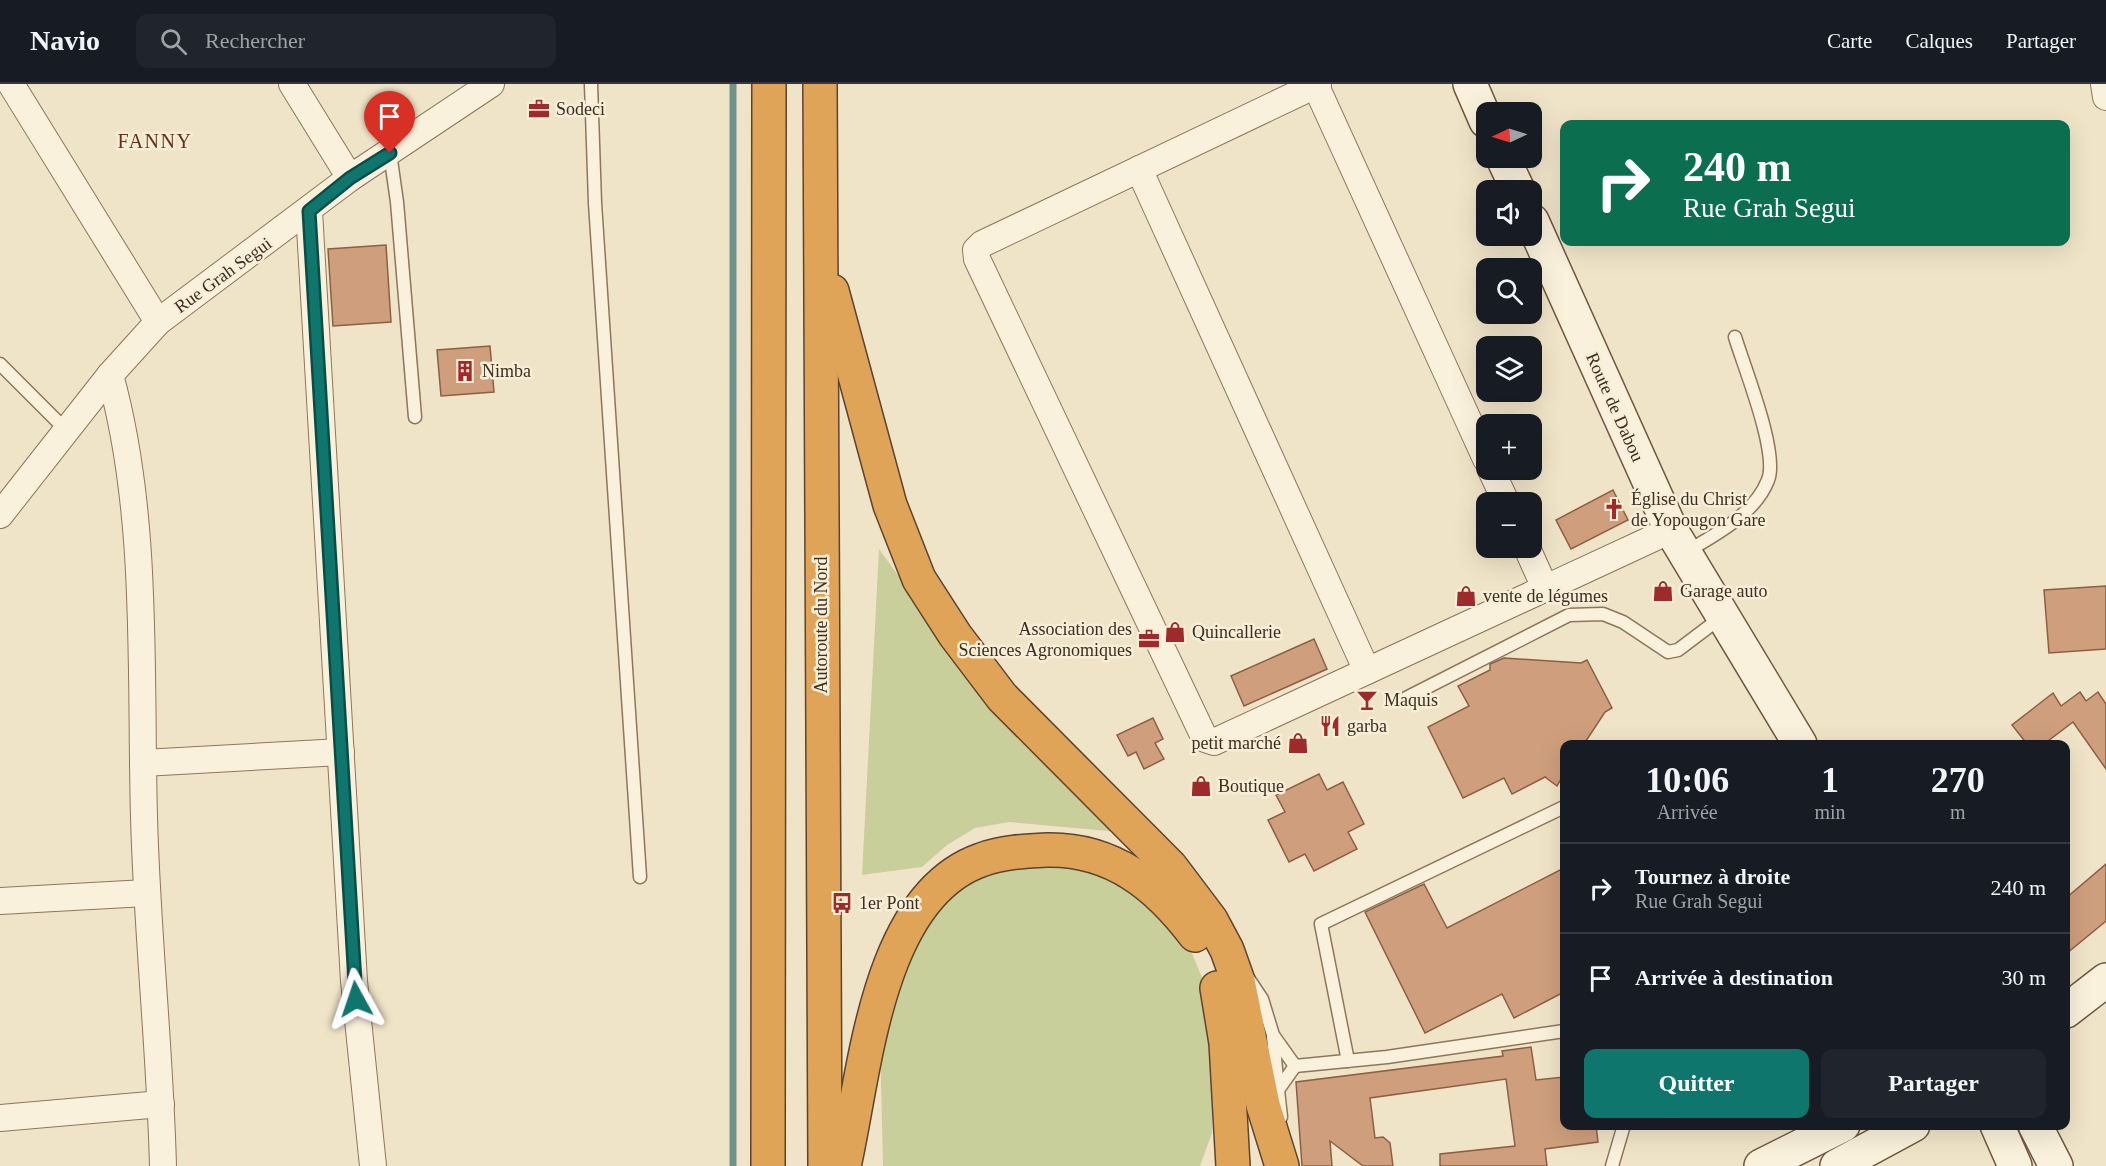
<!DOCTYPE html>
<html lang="fr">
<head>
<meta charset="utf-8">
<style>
	body { margin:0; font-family:Georgia,serif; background:#20242c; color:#f1f3f6; height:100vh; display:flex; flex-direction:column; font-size:22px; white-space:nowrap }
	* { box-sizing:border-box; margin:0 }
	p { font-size:20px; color:#9ea1a6 }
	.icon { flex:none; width:33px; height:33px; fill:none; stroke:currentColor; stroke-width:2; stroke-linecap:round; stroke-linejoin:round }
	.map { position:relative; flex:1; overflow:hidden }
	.panel { position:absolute; left:1560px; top:656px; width:510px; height:390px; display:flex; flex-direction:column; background:#171b24; border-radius:12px; box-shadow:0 6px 24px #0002 }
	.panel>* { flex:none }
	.guide { position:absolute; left:1560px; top:36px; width:510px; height:126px; border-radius:12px; box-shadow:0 6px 24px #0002; background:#0b6e4f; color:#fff; overflow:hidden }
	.needle { width:39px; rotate:266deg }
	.tools { position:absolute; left:1476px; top:18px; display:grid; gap:12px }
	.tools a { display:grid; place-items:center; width:66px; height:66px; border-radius:12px; background:#171b24; box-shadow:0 6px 24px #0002; font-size:30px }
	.pin { position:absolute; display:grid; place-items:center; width:51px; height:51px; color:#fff; margin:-62px -26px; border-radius:50% 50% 50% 0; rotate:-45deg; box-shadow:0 0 6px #0007 }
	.pin .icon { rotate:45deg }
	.me { position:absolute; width:66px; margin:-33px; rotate:355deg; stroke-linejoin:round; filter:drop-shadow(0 0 4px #0008) }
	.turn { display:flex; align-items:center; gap:21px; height:126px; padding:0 24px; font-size:27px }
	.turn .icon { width:78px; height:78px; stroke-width:2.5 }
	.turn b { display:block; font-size:42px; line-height:51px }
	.eta { display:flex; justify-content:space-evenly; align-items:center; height:102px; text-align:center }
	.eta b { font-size:36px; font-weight:700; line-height:42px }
	.button { display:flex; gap:12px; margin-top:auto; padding:12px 24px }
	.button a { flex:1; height:69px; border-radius:12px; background:#0f766e; color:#fff; font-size:24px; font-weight:700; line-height:69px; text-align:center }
	.button a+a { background:#20242c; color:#f1f3f6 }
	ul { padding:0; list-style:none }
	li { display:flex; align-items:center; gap:18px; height:90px; padding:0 24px; border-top:2px solid #363941 }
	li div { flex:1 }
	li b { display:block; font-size:22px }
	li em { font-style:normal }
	header { display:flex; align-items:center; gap:36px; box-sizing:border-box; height:84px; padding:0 30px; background:#171b24; border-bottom:2px solid #363941 }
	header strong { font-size:28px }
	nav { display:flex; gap:33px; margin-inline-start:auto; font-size:21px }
	.search { width:420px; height:54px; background:#20242c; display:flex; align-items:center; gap:15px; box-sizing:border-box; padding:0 21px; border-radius:12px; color:#9ea1a6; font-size:22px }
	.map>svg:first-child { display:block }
</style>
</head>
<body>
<header>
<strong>Navio</strong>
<div class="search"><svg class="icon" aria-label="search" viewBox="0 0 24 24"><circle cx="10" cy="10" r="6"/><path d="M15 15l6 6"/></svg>Rechercher</div>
<nav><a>Carte</a><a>Calques</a><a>Partager</a></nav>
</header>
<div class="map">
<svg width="2106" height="1082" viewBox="0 0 2106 1082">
	<rect width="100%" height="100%" fill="#f0e4c8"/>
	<g fill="#c9cf9b">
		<polygon points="879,465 956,571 1119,748 1009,738 975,744 947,761 922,783 862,791"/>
		<polygon points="1027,775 1120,794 1189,862 1210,913 1214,995 1212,1049 1200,1082 883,1082 880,958 913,851 957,799"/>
	</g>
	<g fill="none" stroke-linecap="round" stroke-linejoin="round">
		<polyline stroke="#6f938a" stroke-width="7" points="733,1082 733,0"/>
	</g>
	<g fill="#cf9f7d" stroke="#8d5f41" stroke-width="1.5">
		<polygon points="386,161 391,238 333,242 328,165"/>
		<polygon points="490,262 494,308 441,312 437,266"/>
		<polygon points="1613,406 1628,436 1571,465 1556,436"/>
		<polygon points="2106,502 2106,565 2049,569 2044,506"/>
		<polygon points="1314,555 1327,585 1244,622 1231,592"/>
		<polygon points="1504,574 1581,579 1587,576 1612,624 1605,628 1584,660 1564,660 1564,690 1557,702 1545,693 1512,710 1504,694 1463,714 1428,643 1469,622 1458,602 1490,586 1490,580"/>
		<polygon points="2080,608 2086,617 2098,608 2106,620 2106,685 2073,638 2044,660 2027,660 2012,641 2053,609 2061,622"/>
		<polygon points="1153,634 1163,655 1155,659 1164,675 1144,685 1136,668 1128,672 1117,651"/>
		<polygon points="1319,690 1327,706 1343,698 1364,740 1348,748 1357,765 1314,787 1305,770 1289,778 1268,736 1285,728 1276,711"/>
		<polygon points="2106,780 2106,837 2066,870 2066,814"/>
		<polygon points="1564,784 1564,908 1514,934 1502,910 1425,949 1365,828 1424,800 1447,844"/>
		<polygon points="1531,963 1536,996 1564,993 1564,1041 1596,1041 1598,1058 1545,1065 1547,1082 1440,1082 1440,1070 1515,1062 1506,995 1370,1014 1375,1054 1383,1053 1390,1059 1393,1082 1363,1082 1330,1057 1332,1082 1302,1082 1296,998 1503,972 1502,967"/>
	</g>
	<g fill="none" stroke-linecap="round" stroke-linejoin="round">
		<defs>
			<g id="lane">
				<polyline points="591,0 595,119 640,793"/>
				<polyline points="390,69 397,118 415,333"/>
				<polyline points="0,280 66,346"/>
				<path d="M 1686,468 C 1715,451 1755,430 1768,396 C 1779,369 1744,283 1735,253"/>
				<polyline points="1406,614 1569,531 1603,530 1623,538 1668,568 1678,566 1723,532"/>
				<polyline points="1248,894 1262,915 1273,951 1295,982"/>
				<polyline points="1273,953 1278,1006"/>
				<polyline points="1348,977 1321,840 1564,723"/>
				<polyline points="1295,982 1387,973 1564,947"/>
				<polyline points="1281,1033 1278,1006 1295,982"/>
				<polyline points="1612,1082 1624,1041"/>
			</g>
			<g id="street">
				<polyline points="11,0 158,238"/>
				<polyline points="292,0 350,94"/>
				<polyline points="1315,0 1486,375"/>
				<polyline points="1318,0 982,160 976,166 977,175 1205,655 1214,658 1671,446"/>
				<polyline points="2104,0 2106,13"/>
				<polyline points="1139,85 1367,587"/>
				<polyline points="309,127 354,897 373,1082"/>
				<path d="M 110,291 C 149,431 140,588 144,733 C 147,849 160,965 163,1082"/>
				<polyline points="1491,386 1506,418"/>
				<polyline points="0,431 110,291 158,238 350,94 491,0"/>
				<polyline points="1527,464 1545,504"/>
				<polyline points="143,679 341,668"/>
				<polyline points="0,817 146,809"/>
				<polyline points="0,1034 161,1020"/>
			</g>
			<g id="secondary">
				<polyline points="1470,0 1486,37"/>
				<polyline points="1503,74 1518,106"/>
				<polyline points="1532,137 1671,446 1800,660"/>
				<polyline points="2066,927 2106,896"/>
				<polyline points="1997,1041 2015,1082"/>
				<polyline points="2035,1041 2056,1082"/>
				<polyline points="1761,1082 1843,1041"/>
				<polyline points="1837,1082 1913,1041"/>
			</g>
			<g id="highway">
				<polyline points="820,0 825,1082"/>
				<polyline points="832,207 890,421 919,495 955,551 1002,613 1171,783 1211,836 1227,866 1238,897 1263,1021 1282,1082"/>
				<polyline points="1217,904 1226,959 1233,1082"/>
				<polyline points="768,1082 769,0"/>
				<path d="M 844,1082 C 865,990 876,813 981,776 C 1002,768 1026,767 1048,766 C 1113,765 1158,802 1195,851"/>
			</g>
		</defs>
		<use href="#lane" stroke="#8d765c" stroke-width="15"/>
		<use href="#street" stroke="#8d765c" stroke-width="28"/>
		<use href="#secondary" stroke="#6f573f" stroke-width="36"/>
		<use href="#highway" stroke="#5b4430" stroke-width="36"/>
		<use href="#lane" stroke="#faf1dc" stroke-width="12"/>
		<use href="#street" stroke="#faf1dc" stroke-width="26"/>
		<use href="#secondary" stroke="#faf1dc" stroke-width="33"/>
		<use href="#highway" stroke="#e0a458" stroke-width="33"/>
	</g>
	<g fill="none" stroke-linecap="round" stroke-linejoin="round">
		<defs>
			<polyline id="route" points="356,915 309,127 350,94 390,69"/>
		</defs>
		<use href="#route" stroke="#0a4d48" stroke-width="15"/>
		<use href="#route" stroke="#0f766e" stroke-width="10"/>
	</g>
	<defs>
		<symbol id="office-bare" viewBox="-9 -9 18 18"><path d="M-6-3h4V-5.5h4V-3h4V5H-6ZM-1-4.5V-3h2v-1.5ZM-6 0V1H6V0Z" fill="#9e2a2b" stroke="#f7eed8" stroke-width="2.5" paint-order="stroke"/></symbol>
		<symbol id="building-bare" viewBox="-9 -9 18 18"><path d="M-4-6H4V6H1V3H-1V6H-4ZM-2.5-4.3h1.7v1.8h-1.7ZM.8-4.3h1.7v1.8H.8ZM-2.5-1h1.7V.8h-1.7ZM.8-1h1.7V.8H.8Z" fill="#9e2a2b" stroke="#f7eed8" stroke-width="2.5" paint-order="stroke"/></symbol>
		<symbol id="church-bare" viewBox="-9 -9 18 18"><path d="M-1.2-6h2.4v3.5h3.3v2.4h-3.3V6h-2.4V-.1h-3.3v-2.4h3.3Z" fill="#9e2a2b" stroke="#f7eed8" stroke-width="2.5" paint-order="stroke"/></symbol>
		<symbol id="shop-bare" viewBox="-9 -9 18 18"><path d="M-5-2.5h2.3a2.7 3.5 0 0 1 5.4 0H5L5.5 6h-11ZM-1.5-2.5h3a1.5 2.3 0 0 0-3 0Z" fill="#9e2a2b" stroke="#f7eed8" stroke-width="2.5" paint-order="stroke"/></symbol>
		<symbol id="bar-bare" viewBox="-9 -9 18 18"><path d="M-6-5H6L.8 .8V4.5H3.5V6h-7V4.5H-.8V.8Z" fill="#9e2a2b" stroke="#f7eed8" stroke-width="2.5" paint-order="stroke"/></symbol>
		<symbol id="restaurant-bare" viewBox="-9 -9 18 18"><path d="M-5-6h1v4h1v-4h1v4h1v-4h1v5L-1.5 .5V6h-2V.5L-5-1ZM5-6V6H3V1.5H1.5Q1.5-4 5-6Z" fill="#9e2a2b" stroke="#f7eed8" stroke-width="2.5" paint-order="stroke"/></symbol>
		<symbol id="bus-bare" viewBox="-9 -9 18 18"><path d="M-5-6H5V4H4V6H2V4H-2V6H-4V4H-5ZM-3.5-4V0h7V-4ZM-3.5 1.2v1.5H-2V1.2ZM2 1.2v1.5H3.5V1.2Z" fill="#9e2a2b" stroke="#f7eed8" stroke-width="2.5" paint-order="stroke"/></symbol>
	</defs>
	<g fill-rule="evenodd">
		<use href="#office-bare" x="524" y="10" width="30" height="30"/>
		<use href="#building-bare" x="450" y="272" width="30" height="30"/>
		<use href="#church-bare" x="1599" y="410" width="30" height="30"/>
		<use href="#shop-bare" x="1648" y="492" width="30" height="30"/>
		<use href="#shop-bare" x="1451" y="497" width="30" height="30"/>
		<use href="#shop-bare" x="1160" y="533" width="30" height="30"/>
		<use href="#office-bare" x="1134" y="540" width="30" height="30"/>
		<use href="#bar-bare" x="1352" y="601" width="30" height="30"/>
		<use href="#restaurant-bare" x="1315" y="627" width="30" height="30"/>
		<use href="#shop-bare" x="1283" y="644" width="30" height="30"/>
		<use href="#shop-bare" x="1186" y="687" width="30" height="30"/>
		<use href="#bus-bare" x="827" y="804" width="30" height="30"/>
	</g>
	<g text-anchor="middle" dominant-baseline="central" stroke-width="5" stroke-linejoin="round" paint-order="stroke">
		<g font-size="18" fill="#3d2e20" stroke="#f7eed8" text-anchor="start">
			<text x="556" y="25">Sodeci</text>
			<text x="482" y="287">Nimba</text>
			<text x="1631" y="415">Église du Christ<tspan x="1631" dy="21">de Yopougon Gare</tspan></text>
			<text x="1680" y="507">Garage auto</text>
			<text x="1483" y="512">vente de légumes</text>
			<text x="1132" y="545" text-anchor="end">Association des<tspan x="1132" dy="21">Sciences Agronomiques</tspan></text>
			<text x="1192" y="548">Quincallerie</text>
			<text x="1384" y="616">Maquis</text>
			<text x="1347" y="642">garba</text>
			<text x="1281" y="659" text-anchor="end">petit marché</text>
			<text x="1218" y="702">Boutique</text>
			<text x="859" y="819">1er Pont</text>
		</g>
		<g font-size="18" fill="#3d2e20" stroke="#f7eed8">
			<text transform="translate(223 191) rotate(-36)">Rue Grah Segui</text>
			<text transform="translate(1615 323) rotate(66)">Route de Dabou</text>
			<text transform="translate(821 541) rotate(-90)">Autoroute du Nord</text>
		</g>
		<g font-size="20" letter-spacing="1.5" fill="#6b2e1e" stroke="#f7eed8">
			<text x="155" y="57">FANNY</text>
		</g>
	</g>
</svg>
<div class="tools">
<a><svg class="needle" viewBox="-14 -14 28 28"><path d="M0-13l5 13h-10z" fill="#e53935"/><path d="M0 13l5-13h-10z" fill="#9ea1a6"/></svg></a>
<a><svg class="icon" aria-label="sound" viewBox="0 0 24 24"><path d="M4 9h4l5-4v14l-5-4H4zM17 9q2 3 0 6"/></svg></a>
<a><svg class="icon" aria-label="search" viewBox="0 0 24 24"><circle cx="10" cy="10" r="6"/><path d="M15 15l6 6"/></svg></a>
<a><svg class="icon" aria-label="layers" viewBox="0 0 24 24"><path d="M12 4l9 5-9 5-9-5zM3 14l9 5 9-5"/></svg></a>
<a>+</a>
<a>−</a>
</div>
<div class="pin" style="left:390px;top:69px;background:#d93025"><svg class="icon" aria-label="arrive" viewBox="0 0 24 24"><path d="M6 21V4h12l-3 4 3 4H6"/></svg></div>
<svg class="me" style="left:356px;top:915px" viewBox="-20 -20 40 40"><path d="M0-17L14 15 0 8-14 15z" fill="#0f766e" stroke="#fff" stroke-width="4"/></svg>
<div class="guide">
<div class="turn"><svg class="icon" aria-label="right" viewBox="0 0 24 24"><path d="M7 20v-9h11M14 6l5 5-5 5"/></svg><div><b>240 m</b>Rue Grah Segui</div></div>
</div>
<section class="panel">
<div class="eta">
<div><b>10:06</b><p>Arrivée</p></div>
<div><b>1</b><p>min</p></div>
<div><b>270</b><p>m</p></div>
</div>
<ul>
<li><svg class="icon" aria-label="right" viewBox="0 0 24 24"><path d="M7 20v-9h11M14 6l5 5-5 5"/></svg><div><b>Tournez à droite</b><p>Rue Grah Segui</p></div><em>240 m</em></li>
<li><svg class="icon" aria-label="arrive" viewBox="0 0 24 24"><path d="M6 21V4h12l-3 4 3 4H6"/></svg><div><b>Arrivée à destination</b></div><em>30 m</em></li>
</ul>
<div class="button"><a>Quitter</a><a>Partager</a></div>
</section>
</div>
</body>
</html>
